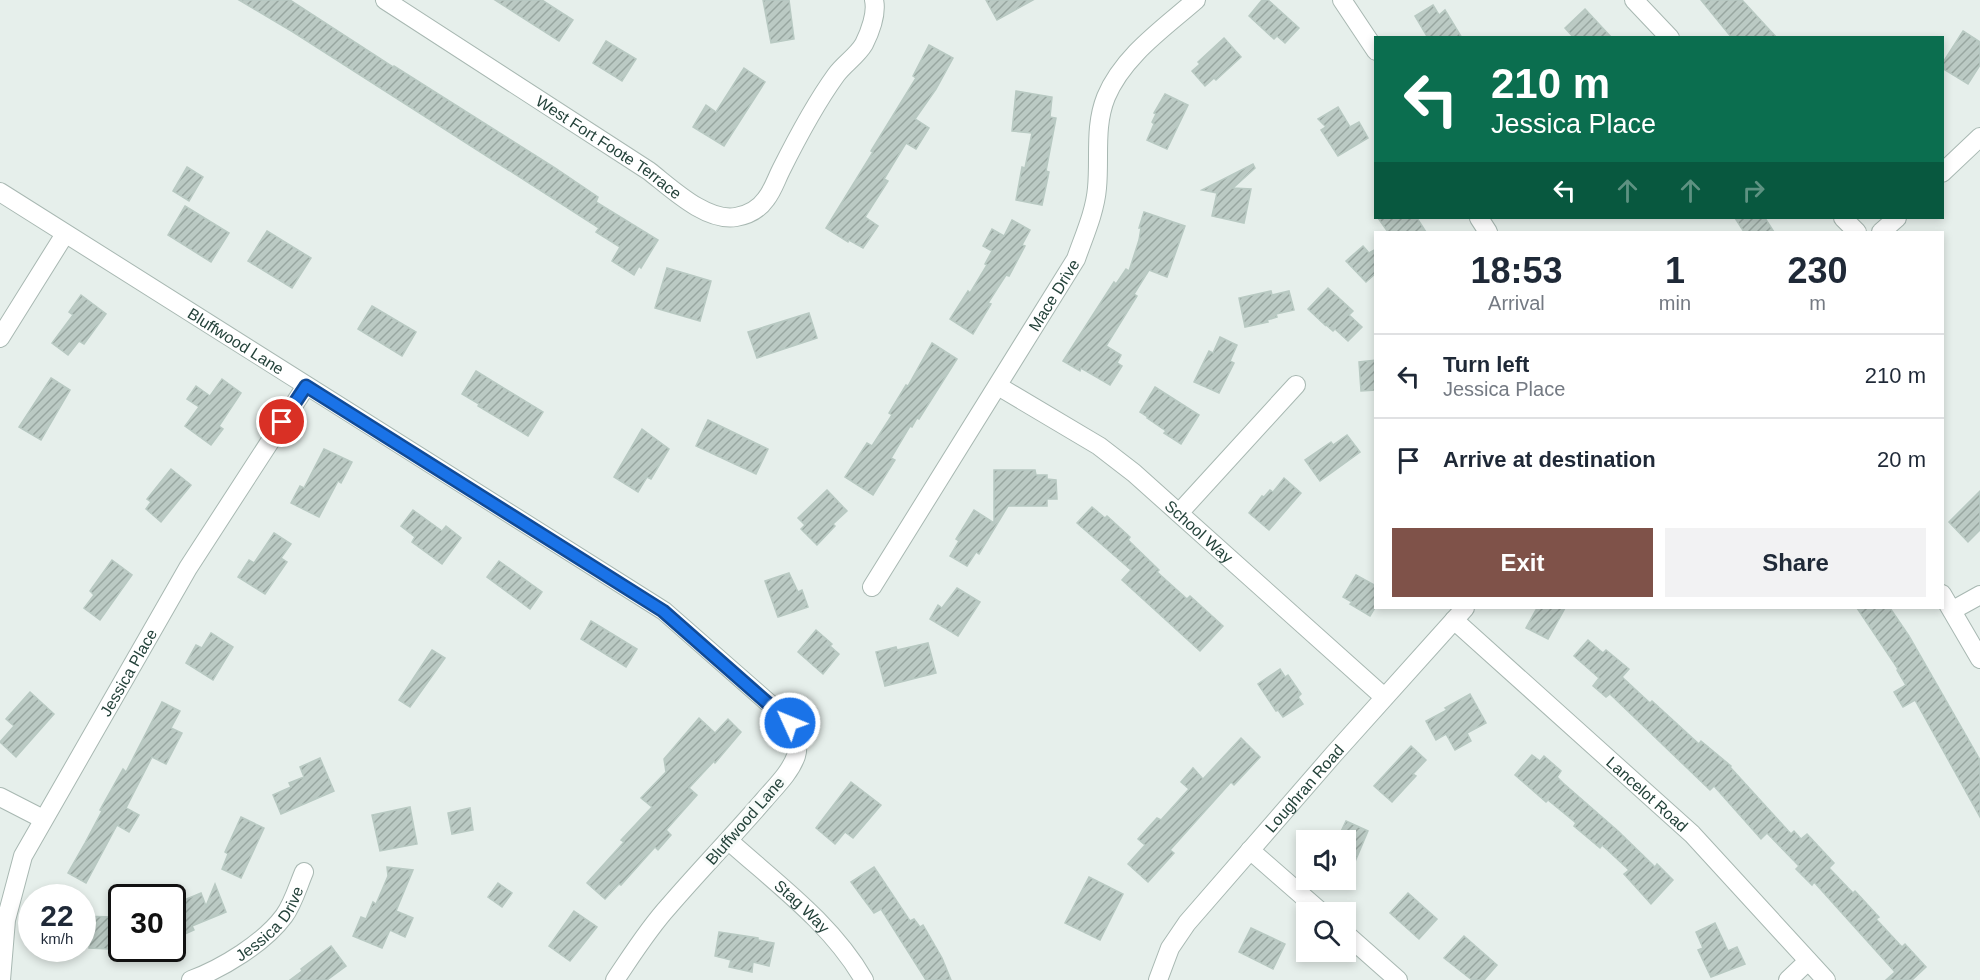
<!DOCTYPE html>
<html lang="en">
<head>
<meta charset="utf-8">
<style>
	body { margin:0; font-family:Arial,sans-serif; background:#f2f2f3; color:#1f2937; height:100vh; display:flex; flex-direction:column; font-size:22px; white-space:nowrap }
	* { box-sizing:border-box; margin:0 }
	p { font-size:20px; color:#747a83 }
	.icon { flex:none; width:33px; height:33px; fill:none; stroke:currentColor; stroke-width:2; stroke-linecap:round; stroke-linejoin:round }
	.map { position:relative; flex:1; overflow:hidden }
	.sheet { position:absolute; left:1374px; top:231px; width:570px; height:378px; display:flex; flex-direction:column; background:#fff; border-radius:0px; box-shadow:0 3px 9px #0003 }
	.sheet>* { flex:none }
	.hud { position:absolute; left:1374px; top:36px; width:570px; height:183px; border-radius:0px; box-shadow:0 3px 9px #0003; background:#0b6e4f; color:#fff; overflow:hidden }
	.controls { position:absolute; left:1296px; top:830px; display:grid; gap:12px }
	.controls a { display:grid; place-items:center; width:60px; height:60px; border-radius:0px; background:#fff; box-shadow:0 3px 9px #0003; font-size:30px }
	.speed { position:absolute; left:18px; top:884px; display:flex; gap:12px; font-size:30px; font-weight:700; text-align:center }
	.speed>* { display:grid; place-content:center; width:78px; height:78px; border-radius:50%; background:#fff; box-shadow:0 3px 9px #0003; line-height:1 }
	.speed small { font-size:15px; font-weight:400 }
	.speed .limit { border:3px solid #111; border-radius:9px; background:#fff; color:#111 }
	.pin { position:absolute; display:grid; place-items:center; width:51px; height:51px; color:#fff; margin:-26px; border:3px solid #fff; border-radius:50%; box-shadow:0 2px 6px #0007 }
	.me { position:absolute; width:66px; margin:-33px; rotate:314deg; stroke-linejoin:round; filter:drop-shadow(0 0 4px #0008) }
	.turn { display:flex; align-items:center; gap:21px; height:126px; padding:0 18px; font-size:27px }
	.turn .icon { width:78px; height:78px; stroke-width:2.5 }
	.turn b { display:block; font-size:42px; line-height:51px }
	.lanes { display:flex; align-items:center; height:57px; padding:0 18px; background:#0003; justify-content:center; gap:30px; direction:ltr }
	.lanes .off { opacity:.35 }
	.eta { display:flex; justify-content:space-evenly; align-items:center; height:102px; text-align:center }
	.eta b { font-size:36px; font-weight:800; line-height:42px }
	.cta { display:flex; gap:12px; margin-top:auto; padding:12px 18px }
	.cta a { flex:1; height:69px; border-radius:0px; background:#7f5249; color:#fff; font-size:24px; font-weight:800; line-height:69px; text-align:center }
	.cta a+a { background:#f2f2f3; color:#1f2937 }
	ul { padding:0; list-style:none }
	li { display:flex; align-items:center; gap:18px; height:84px; padding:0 18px; border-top:2px solid #e0e1e3 }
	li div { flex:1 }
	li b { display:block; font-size:22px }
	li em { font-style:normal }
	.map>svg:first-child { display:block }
</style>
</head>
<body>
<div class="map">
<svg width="1980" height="980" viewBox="0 0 1980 980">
	<defs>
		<pattern id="building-hatch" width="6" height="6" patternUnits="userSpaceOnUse" patternTransform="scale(1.5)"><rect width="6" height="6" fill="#bbcac4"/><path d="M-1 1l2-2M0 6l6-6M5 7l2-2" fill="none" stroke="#98a6a0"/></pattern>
	</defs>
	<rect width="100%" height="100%" fill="#e6efeb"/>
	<g fill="url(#building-hatch)" stroke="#b8c9c2" stroke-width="1.5">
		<polygon points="239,0 290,0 393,67 394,66 555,168 598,197 596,202 658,240 641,268 639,266 634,275 612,261 620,247 596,232 599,228 293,32"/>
		<polygon points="495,0 542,0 573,20 559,41"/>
		<polygon points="763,0 789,0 794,39 771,43"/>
		<polygon points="986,0 1033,0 997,20"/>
		<polygon points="1262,0 1268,0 1299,28 1285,43 1277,36 1274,39 1249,16"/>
		<polygon points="1701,0 1742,0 1777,38 1732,38"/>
		<polygon points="1433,5 1439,15 1445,10 1462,38 1428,38 1415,16"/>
		<polygon points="1585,9 1612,38 1574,38 1565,28"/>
		<polygon points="1963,31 1980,42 1980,65 1968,84 1942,68 1942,64"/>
		<polygon points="1224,38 1241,57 1216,80 1214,78 1205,86 1192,71 1200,64 1198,62"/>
		<polygon points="606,41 636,59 622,81 593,63"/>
		<polygon points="929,45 953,58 936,89 915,119 929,128 916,149 906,143 884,179 888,181 865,217 878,226 863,248 849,240 848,242 826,228 873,152 871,151 916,78 913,76"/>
		<polygon points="744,68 765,82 724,146 693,127 706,105 716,112"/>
		<polygon points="1016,91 1052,97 1050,117 1056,118 1046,171 1049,172 1042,205 1016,200 1022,167 1025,168 1032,133 1012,131"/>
		<polygon points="1165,94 1188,105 1167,149 1147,140 1154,124 1152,122 1156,114 1154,113"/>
		<polygon points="1338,107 1350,127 1359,122 1368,138 1338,156 1321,130 1326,127 1318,119"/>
		<polygon points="1253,164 1255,168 1233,188 1251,189 1244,223 1212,216 1217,193 1202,190"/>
		<polygon points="187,167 203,177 189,201 173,191"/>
		<polygon points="185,206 229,233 211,262 168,235"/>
		<polygon points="1144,212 1185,226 1167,277 1149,270 1134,294 1137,296 1106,346 1121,355 1117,363 1122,366 1110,385 1081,368 1080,371 1063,361 1114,282 1116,284 1126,269 1129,271 1139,240 1141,228 1139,228"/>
		<polygon points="1378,218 1417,218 1426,232 1388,232"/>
		<polygon points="1735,218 1765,218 1774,232 1744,232"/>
		<polygon points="1012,220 1030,230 1022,245 1025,246 1009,276 1006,275 988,303 991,304 973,334 950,319 968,291 970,293 987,265 985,264 992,251 983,246 992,229 1004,236"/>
		<polygon points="267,231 311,258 292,288 248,261"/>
		<polygon points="1363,246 1369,253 1376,249 1376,273 1366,282 1346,261"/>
		<polygon points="667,268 711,281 700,321 655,308"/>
		<polygon points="1328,288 1353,311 1349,315 1362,327 1348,341 1335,329 1333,331 1325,324 1325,325 1308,309"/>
		<polygon points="1271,291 1272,295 1289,291 1294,310 1276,314 1277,317 1267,320 1268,322 1245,327 1239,298"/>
		<polygon points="81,295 106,314 84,344 79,341 68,355 52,343 73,315 69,312"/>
		<polygon points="372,306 416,332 402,356 358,329"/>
		<polygon points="809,313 817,338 757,358 748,332"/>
		<polygon points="1220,337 1237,345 1230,361 1234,363 1219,393 1194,382 1209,351 1213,353"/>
		<polygon points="932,343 957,359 919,419 917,418 912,427 910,426 891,458 895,460 873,495 845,477 867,443 872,446 892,415 889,413 906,385 908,386"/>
		<polygon points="1376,360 1376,390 1361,391 1359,362"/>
		<polygon points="476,371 543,412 528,436 478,406 479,404 462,394"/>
		<polygon points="51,378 70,390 41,440 19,427"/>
		<polygon points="222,379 241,393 219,426 223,429 211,445 185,426 199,407 187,399 196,386 210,396"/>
		<polygon points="1155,387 1199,415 1181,444 1164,433 1166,431 1147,418 1148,417 1140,412"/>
		<polygon points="708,420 768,449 756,474 696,446"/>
		<polygon points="642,429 669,449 651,479 647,477 638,492 614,477"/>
		<polygon points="1347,435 1360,452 1320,481 1305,460 1331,442 1333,445"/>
		<polygon points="324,449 352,462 341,483 338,481 319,517 291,503 300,486 304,488"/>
		<polygon points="171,469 191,485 161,522 146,509 151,502 147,499"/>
		<polygon points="994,470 1035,470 1036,475 1047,475 1047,479 1056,480 1057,499 1047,499 1047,506 1008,506 979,554 976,552 967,566 950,556 959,541 956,539 974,510 994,523"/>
		<polygon points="1284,478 1301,493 1269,530 1249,513 1262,496 1264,497 1270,490 1273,492"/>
		<polygon points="827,490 847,511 833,524 835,526 817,545 801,529 805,525 798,518"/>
		<polygon points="1980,491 1980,530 1968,542 1949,522"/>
		<polygon points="1092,507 1105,518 1107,516 1130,537 1128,540 1159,570 1157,572 1187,599 1190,596 1223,626 1200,651 1122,580 1131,570 1077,523"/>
		<polygon points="413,510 442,531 446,526 461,538 442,564 412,542 415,537 401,526"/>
		<polygon points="274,533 291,544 281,558 287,562 265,594 238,577 249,560 254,563"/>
		<polygon points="112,560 132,575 100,620 84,608 94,595 90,591"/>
		<polygon points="499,561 542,592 530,609 487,577"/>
		<polygon points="789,573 798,592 802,590 808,607 778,617 765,581"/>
		<polygon points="1356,575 1376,586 1376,606 1370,616 1350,604 1352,602 1343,597"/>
		<polygon points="957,588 980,602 958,636 930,619 938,605 942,608"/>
		<polygon points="1537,608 1565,608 1548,639 1526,628"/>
		<polygon points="1857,608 1890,608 1909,636 1980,760 1980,817 1915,700 1903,707 1894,692 1906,685 1897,670 1898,669"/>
		<polygon points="591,621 637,649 626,667 581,639"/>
		<polygon points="816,630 832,644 830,646 839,654 823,674 798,652"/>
		<polygon points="211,633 233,647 213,680 186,663 196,645 202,648"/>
		<polygon points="1588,640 1603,653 1606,650 1629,669 1622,677 1650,703 1652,701 1699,744 1701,741 1731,766 1730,767 1791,834 1794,831 1801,839 1807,834 1834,863 1829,868 1853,893 1855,891 1879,917 1876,919 1902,947 1905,944 1926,967 1912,980 1886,980 1895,972 1814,882 1812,885 1796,869 1799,866 1767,833 1761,839 1714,786 1710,790 1610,694 1606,697 1593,686 1599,678 1574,656"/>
		<polygon points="928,643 936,673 885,686 876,652 896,647 897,650"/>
		<polygon points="432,650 445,658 410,707 399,700"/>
		<polygon points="1280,669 1285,677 1288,675 1301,694 1298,697 1303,704 1283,717 1278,710 1276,711 1258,684"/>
		<polygon points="30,692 54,714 16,757 0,742 14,726 6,719"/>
		<polygon points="1470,694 1486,723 1467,733 1471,741 1455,750 1446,734 1436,740 1426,721 1447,710 1445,708"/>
		<polygon points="162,702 180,711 171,728 182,733 166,764 152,757 126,808 139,815 129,832 117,825 86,883 68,873 85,843 102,811 100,810 123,769 126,772"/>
		<polygon points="699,718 715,733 728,719 741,732 715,763 714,761 689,788 697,795 666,830 671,835 658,850 655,847 621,885 619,884 605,899 587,883 624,842 621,840 652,807 641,798 666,772 664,759"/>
		<polygon points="1241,738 1260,757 1234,785 1231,782 1170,850 1174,853 1148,882 1128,864 1145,845 1138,839 1157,818 1161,820 1189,789 1181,782 1193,768 1203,779"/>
		<polygon points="1411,746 1426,760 1413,774 1416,776 1392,802 1374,786"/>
		<polygon points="1532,755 1540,761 1544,756 1561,771 1557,777 1563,783 1618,831 1655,867 1657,864 1673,880 1651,904 1624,874 1629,870 1602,845 1600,848 1574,826 1576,823 1548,800 1546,802 1515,775"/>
		<polygon points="320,758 334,791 281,814 273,795 291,787 289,783 304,777 300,767"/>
		<polygon points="851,782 881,805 853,838 845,832 835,844 816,828"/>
		<polygon points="410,807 417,844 380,851 372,815"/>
		<polygon points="470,808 473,830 452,834 448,813"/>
		<polygon points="241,817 264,828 241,878 222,869 228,854 225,852"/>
		<polygon points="1346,821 1368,831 1346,883 1346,840 1337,840"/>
		<polygon points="387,867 413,870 396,911 413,918 405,937 390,930 382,948 353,936 361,917 366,919 373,902 376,904 388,876"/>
		<polygon points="874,867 910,921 914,919 920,927 923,925 942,958 951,980 926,980 881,909 874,913 862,897 851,882"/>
		<polygon points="1089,877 1123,894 1100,940 1065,923"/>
		<polygon points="498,883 512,893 502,907 488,897"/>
		<polygon points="215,884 226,912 192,926 194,930 176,938 172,930 172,905 201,893 206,906"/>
		<polygon points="1408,893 1437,919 1419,939 1390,913"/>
		<polygon points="574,911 597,927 570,961 549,946"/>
		<polygon points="82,916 111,917 109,949 89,948 89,942 82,941"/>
		<polygon points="1715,923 1728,951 1737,947 1745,964 1711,977 1698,950 1703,948 1696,932"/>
		<polygon points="1251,928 1285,944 1273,969 1239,952"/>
		<polygon points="719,932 758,938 758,940 774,943 769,966 753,962 752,972 729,967 731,960 715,956"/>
		<polygon points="1464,936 1497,965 1484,980 1472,980 1444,958"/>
		<polygon points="331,946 346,966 327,980 290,980 302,971 301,969"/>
	</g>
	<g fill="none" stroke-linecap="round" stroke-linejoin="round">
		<defs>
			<g id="minor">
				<path id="s1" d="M 385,0 L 649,171 C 671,188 706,222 736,217 C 748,215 759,209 766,199 C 773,190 776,180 781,170 C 797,138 815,104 836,75 C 844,64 857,56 864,44 C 870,32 877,13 874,0"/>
				<polyline points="1342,0 1376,51"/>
				<polyline points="1634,0 1670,38"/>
				<polyline points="1942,173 1980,137"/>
				<path id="s2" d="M 0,192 L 664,611 L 779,712 C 790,723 801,739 796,756 C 790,773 775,787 764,800 C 733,836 700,870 669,906 C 648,929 632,955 615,980"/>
				<polyline points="1479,218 1488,232"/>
				<polyline points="1843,218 1857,232"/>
				<polyline points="1881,232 1897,218"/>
				<polyline points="0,338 65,234"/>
				<path id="s3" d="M 998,386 L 1099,446 L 1134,473 L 1384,697"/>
				<polyline points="1179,513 1296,385"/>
				<path id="s4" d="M 872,587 L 1076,259 C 1084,236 1095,212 1097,188 C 1100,157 1094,127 1106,97 C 1123,56 1164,28 1196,0"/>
				<polyline points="1942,594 1980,659"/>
				<polyline points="1953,610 1980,595"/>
				<path id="s5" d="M 1454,620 L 1692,834 L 1826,980"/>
				<polyline points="0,797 43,819"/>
				<path id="s6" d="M 729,841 C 777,884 832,924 864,980"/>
				<polyline points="1250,850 1321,912"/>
				<polyline points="1346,934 1398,980"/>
				<path id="s7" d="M 1,980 L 6,920 L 23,856 L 188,568 L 306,386"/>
				<path id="s8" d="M 191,980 C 223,968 264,943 284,916 C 293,904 298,886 304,872"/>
				<path id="s9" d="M 1158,980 L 1170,948 L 1187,923 L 1333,755 L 1465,608"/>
				<polyline points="1788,980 1808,961"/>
			</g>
		</defs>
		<use href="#minor" stroke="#a8b8b2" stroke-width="20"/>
		<use href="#minor" stroke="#fff" stroke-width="18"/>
	</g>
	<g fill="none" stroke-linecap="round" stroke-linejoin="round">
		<defs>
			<polyline id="route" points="282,422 306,386 663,611 790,723"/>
		</defs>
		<use href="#route" stroke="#114b97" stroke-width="15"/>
		<use href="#route" stroke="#1a73e8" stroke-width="10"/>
	</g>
	<g text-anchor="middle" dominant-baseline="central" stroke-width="6" stroke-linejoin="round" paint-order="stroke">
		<g font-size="16" fill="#24423a" stroke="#f7fbf9">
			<text stroke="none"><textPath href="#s1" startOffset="268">West Fort Foote Terrace</textPath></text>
			<text stroke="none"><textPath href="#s4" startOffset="344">Mace Drive</textPath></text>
			<text stroke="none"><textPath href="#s2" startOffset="279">Bluffwood Lane</textPath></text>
			<text stroke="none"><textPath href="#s3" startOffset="249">School Way</textPath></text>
			<text stroke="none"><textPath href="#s7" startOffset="338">Jessica Place</textPath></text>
			<text stroke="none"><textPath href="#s9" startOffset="243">Loughran Road</textPath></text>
			<text stroke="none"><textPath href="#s5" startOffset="260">Lancelot Road</textPath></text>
			<text transform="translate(745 821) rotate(-49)">Bluffwood Lane</text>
			<text stroke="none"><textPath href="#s6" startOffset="98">Stag Way</textPath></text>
			<text stroke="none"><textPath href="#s8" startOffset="99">Jessica Drive</textPath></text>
		</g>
	</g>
</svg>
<div class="controls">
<a><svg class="icon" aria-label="sound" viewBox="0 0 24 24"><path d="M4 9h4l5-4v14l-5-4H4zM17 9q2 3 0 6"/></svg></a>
<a><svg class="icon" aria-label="search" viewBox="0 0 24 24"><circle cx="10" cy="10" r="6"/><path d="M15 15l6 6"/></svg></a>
</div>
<div class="speed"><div>22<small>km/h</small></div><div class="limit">30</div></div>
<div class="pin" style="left:282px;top:422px;background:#d93025"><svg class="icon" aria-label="arrive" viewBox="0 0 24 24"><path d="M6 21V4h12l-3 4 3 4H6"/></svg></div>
<svg class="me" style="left:790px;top:723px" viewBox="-20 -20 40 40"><circle r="17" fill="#1a73e8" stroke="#fff" stroke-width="3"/><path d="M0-11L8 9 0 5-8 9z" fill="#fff"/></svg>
<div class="hud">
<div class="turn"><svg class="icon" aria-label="left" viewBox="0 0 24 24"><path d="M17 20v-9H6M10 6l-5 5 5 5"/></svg><div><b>210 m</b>Jessica Place</div></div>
<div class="lanes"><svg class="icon" aria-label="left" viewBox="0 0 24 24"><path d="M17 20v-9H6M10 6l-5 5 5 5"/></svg><svg class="icon off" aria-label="ahead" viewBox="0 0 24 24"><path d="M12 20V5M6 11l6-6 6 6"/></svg><svg class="icon off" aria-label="ahead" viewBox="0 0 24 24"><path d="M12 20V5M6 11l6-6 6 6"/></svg><svg class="icon off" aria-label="right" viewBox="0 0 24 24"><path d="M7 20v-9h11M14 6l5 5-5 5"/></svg></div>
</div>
<section class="sheet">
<div class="eta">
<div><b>18:53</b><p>Arrival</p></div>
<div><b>1</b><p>min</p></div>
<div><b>230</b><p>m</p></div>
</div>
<ul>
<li><svg class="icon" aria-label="left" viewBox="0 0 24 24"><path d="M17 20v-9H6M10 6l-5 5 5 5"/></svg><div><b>Turn left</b><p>Jessica Place</p></div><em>210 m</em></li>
<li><svg class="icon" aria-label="arrive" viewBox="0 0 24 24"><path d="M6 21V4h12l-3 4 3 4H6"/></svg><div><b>Arrive at destination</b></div><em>20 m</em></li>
</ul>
<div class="cta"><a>Exit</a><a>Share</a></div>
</section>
</div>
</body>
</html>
